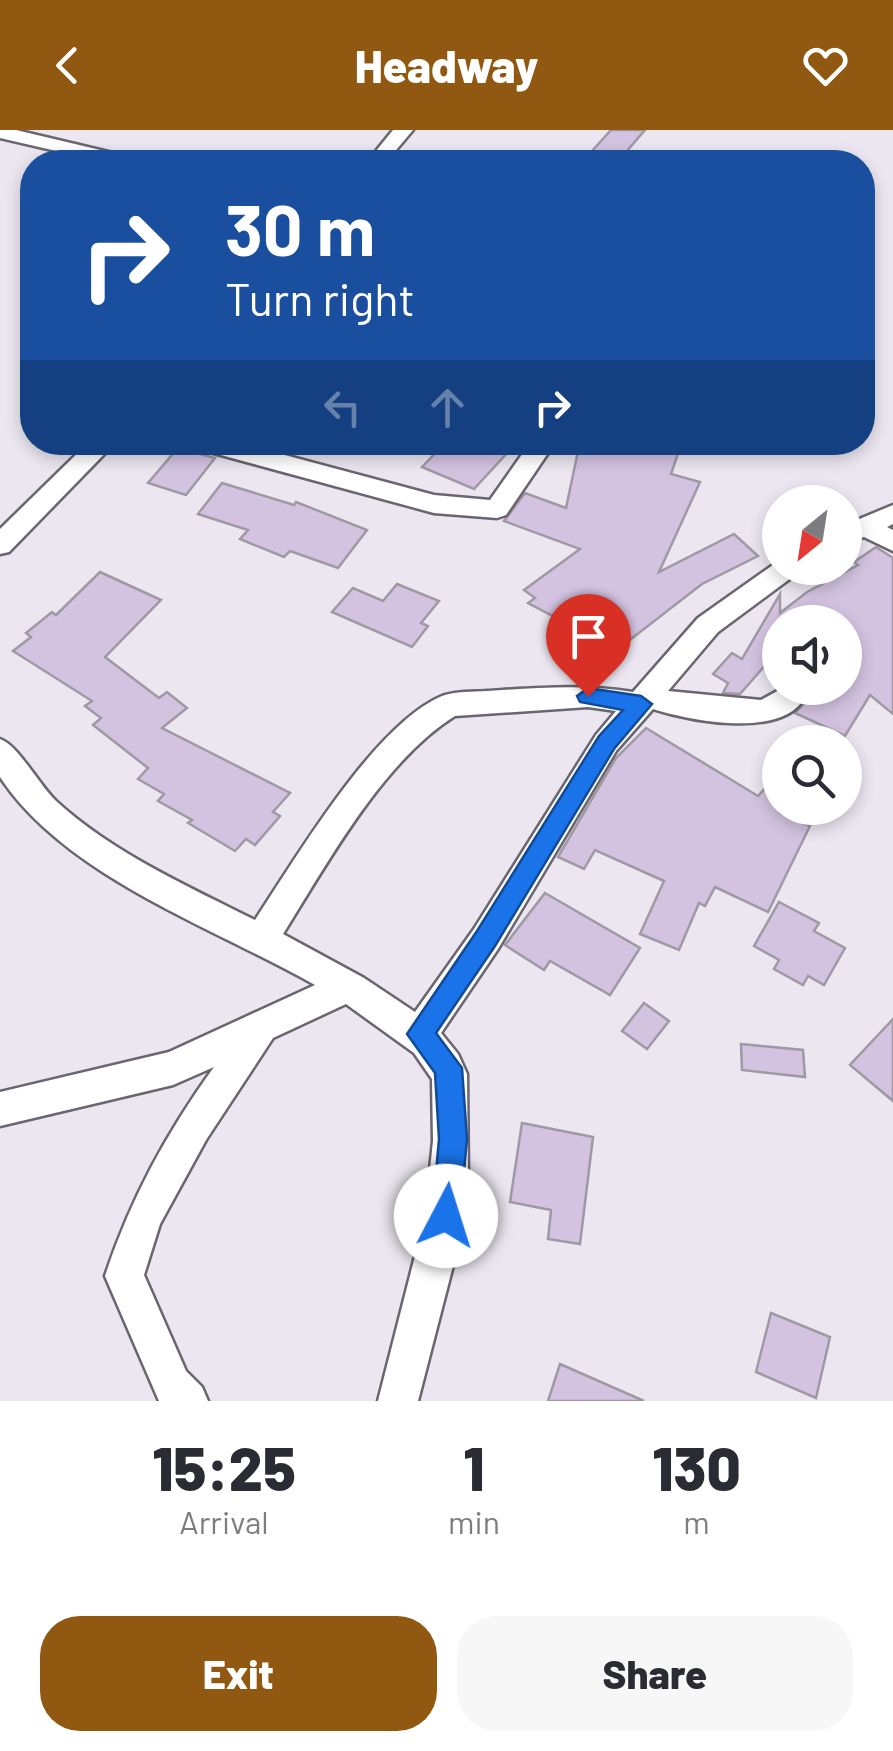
<!DOCTYPE html>
<html lang="en">
<head>
<meta charset="utf-8">
<style>
	body { margin:0; font-family:Barlow,sans-serif; background:#f7f7f7; color:#2b2b33; height:100vh; display:flex; flex-direction:column; font-size:38px; white-space:nowrap }
	* { box-sizing:border-box; margin:0 }
	p { font-size:32px; color:#7c7c81 }
	.icon { flex:none; width:55px; height:55px; fill:none; stroke:currentColor; stroke-width:2; stroke-linecap:round; stroke-linejoin:round }
	.map { position:relative; height:1271px; overflow:hidden }
	.drawer { display:flex; flex-direction:column; background:#fff; flex:1 }
	.drawer>* { flex:none }
	.banner { position:absolute; left:20px; top:20px; width:855px; height:305px; border-radius:40px; box-shadow:0 5px 15px #0003; background:#1a4fa0; color:#fff; overflow:hidden }
	.needle { width:65px; rotate:210deg }
	.tools { position:absolute; left:762px; top:355px; display:grid; gap:20px }
	.tools a { display:grid; place-items:center; width:100px; height:100px; border-radius:50%; background:#fff; box-shadow:0 5px 15px #0003; font-size:50px }
	.pin { position:absolute; display:grid; place-items:center; width:85px; height:85px; color:#fff; margin:-102px -42px; border-radius:50% 50% 50% 0; rotate:-45deg; box-shadow:0 0 10px #0007 }
	.pin .icon { rotate:45deg }
	.me { position:absolute; width:110px; margin:-55px; rotate:5deg; stroke-linejoin:round; filter:drop-shadow(0 0 8px #0008) }
	.turn { display:flex; align-items:center; gap:35px; height:210px; padding:0 40px; font-size:45px }
	.turn .icon { width:130px; height:130px; stroke-width:2.5 }
	.turn b { display:block; font-size:70px; line-height:85px }
	.lanes { display:flex; align-items:center; height:95px; padding:0 40px; background:#0003; justify-content:center; gap:50px; direction:ltr }
	.lanes .off { opacity:.35 }
	.eta { display:flex; justify-content:space-evenly; align-items:center; height:170px; text-align:center }
	.eta b { font-size:60px; font-weight:800; line-height:70px }
	.button { display:flex; gap:20px; margin-top:auto; padding:20px 40px }
	.button a { flex:1; height:115px; border-radius:40px; background:#905810; color:#fff; font-size:40px; font-weight:800; line-height:115px; text-align:center }
	.button a+a { background:#f7f7f7; color:#2b2b33 }
	header { display:flex; justify-content:space-between; align-items:center; height:130px; padding:0 40px; background:#905810; color:#fff; font-size:45px; font-weight:800 }
	.map>svg:first-child { display:block }
</style>
</head>
<body>
<header><svg class="icon" aria-label="back" viewBox="0 0 24 24"><path d="M15 5l-7 7 7 7"/></svg>Headway<svg class="icon" aria-label="heart" viewBox="0 0 24 24"><path d="M12 20l-8-8c-3-5 5-10 8-4 3-6 11-1 8 4z"/></svg></header>
<div class="map">
<svg width="893" height="1271" viewBox="0 0 893 1271">
	<rect width="100%" height="100%" fill="#ebe6f0"/>
	<g fill="#d3c3e1" stroke="#9e99a3" stroke-width="2.5">
		<polygon points="611,0 645,0 620,29 592,21"/>
		<polygon points="446,312 485,312 508,322 474,359 422,337"/>
		<polygon points="580,312 682,312 671,344 700,352 659,442 734,404 758,426 702,454 613,523 594,510 586,517 558,498 562,491 528,473 535,468 524,460 580,419 504,391 525,363 566,378"/>
		<polygon points="178,318 215,328 186,365 148,353"/>
		<polygon points="222,353 294,375 296,372 367,400 338,438 290,421 284,427 240,409 248,400 198,384"/>
		<polygon points="876,417 893,428 893,584 870,565 845,606 795,583 808,569 806,558 845,558 845,492 780,492 780,539 768,532 740,564 723,563 728,553 713,544 732,523 742,529 780,464 780,483 807,462 858,435 854,432"/>
		<polygon points="100,442 161,470 105,527 159,568 167,562 187,578 162,598 290,663 273,682 280,686 255,715 246,709 235,721 188,693 192,690 158,671 164,664 138,649 148,638 93,595 101,588 85,576 92,571 13,521 31,507 26,503 52,482 56,485"/>
		<polygon points="397,454 439,471 421,493 428,496 412,517 332,482 353,458 383,471"/>
		<polygon points="646,598 758,666 780,642 780,683 810,696 768,782 715,757 705,776 699,773 679,820 640,804 664,751 595,720 584,739 558,727 616,628"/>
		<polygon points="545,763 640,818 610,865 550,831 544,840 505,815"/>
		<polygon points="779,772 819,793 814,801 845,818 824,855 808,846 803,855 774,839 779,830 754,816"/>
		<polygon points="644,873 669,891 647,919 622,901"/>
		<polygon points="893,889 893,971 850,935"/>
		<polygon points="741,914 803,920 805,947 742,940"/>
		<polygon points="522,993 593,1007 580,1114 548,1109 551,1080 510,1072"/>
		<polygon points="771,1183 830,1207 816,1268 756,1242"/>
		<polygon points="560,1234 644,1271 548,1271"/>
	</g>
	<g fill="none" stroke-linecap="round" stroke-linejoin="round">
		<defs>
			<g id="street">
				<polygon points="0,0 16,0 134,28 137,32 104,32 0,8"/>
				<polygon points="393,0 413,0 386,32 367,32"/>
				<polygon points="89,312 116,312 9,422 0,424 0,399"/>
				<polygon points="192,312 236,312 434,365 490,370 523,323 518,312 542,312 548,323 506,385 497,388 434,383 195,318"/>
				<polygon points="893,375 893,394 887,397 893,400 893,421 864,407 845,414 845,395"/>
				<path d="M 780,430 L 780,438 L 799,438 L 795,445 L 718,502 L 668,561 L 761,570 L 781,559 L 796,558 L 805,567 C 783,609 691,591 653,579 L 616,621 L 498,819 L 441,903 L 458,924 L 467,944 L 468,1049 L 456,1124 L 418,1271 L 378,1271 L 425,1087 L 433,1011 L 432,949 L 414,923 L 346,874 L 273,908 L 206,1010 L 160,1094 L 144,1145 L 186,1241 L 202,1257 L 208,1271 L 159,1271 L 105,1146 C 131,1068 166,1004 214,937 L 173,955 L 0,996 L 0,962 L 169,922 L 315,855 C 215,798 66,747 0,647 L 0,609 C 18,615 39,655 56,671 C 113,723 187,756 255,790 C 296,728 374,595 442,566 C 455,561 473,562 487,561 C 537,558 584,554 633,562 L 698,488 ZM 588,577 L 616,581 L 596,605 L 474,799 L 415,882 L 364,848 L 283,804 C 328,732 383,631 455,586 Z"/>
			</g>
		</defs>
		<use href="#street" stroke="#6a656e" stroke-width="5"/>
		<use href="#street" fill="#fff" fill-rule="evenodd"/>
	</g>
	<polygon fill="#1a73e8" stroke="#114b97" stroke-width="2.5" points="588,558 641,566 652,574 614,619 495,816 436,903 462,938 467,1009 460,1086 456,1096 446,1100 436,1096 432,1086 439,1009 435,943 407,904 477,801 599,606 623,580 580,572 577,566"/>
</svg>
<div class="tools">
<a><svg class="needle" viewBox="-14 -14 28 28"><path d="M0-13l5 13h-10z" fill="#e53935"/><path d="M0 13l5-13h-10z" fill="#7c7c81"/></svg></a>
<a><svg class="icon" aria-label="sound" viewBox="0 0 24 24"><path d="M4 9h4l5-4v14l-5-4H4zM17 9q2 3 0 6"/></svg></a>
<a><svg class="icon" aria-label="search" viewBox="0 0 24 24"><circle cx="10" cy="10" r="6"/><path d="M15 15l6 6"/></svg></a>
</div>
<div class="pin" style="left:588px;top:566px;background:#d93025"><svg class="icon" aria-label="arrive" viewBox="0 0 24 24"><path d="M6 21V4h12l-3 4 3 4H6"/></svg></div>
<svg class="me" style="left:446px;top:1086px" viewBox="-20 -20 40 40"><circle r="19" fill="#fff"/><path d="M0-13L10 11 0 6-10 11z" fill="#1a73e8"/></svg>
<div class="banner">
<div class="turn"><svg class="icon" aria-label="right" viewBox="0 0 24 24"><path d="M7 20v-9h11M14 6l5 5-5 5"/></svg><div><b>30 m</b>Turn right</div></div>
<div class="lanes"><svg class="icon off" aria-label="left" viewBox="0 0 24 24"><path d="M17 20v-9H6M10 6l-5 5 5 5"/></svg><svg class="icon off" aria-label="ahead" viewBox="0 0 24 24"><path d="M12 20V5M6 11l6-6 6 6"/></svg><svg class="icon" aria-label="right" viewBox="0 0 24 24"><path d="M7 20v-9h11M14 6l5 5-5 5"/></svg></div>
</div>
</div>
<section class="drawer">
<div class="eta">
<div><b>15:25</b><p>Arrival</p></div>
<div><b>1</b><p>min</p></div>
<div><b>130</b><p>m</p></div>
</div>
<div class="button"><a>Exit</a><a>Share</a></div>
</section>
</body>
</html>
